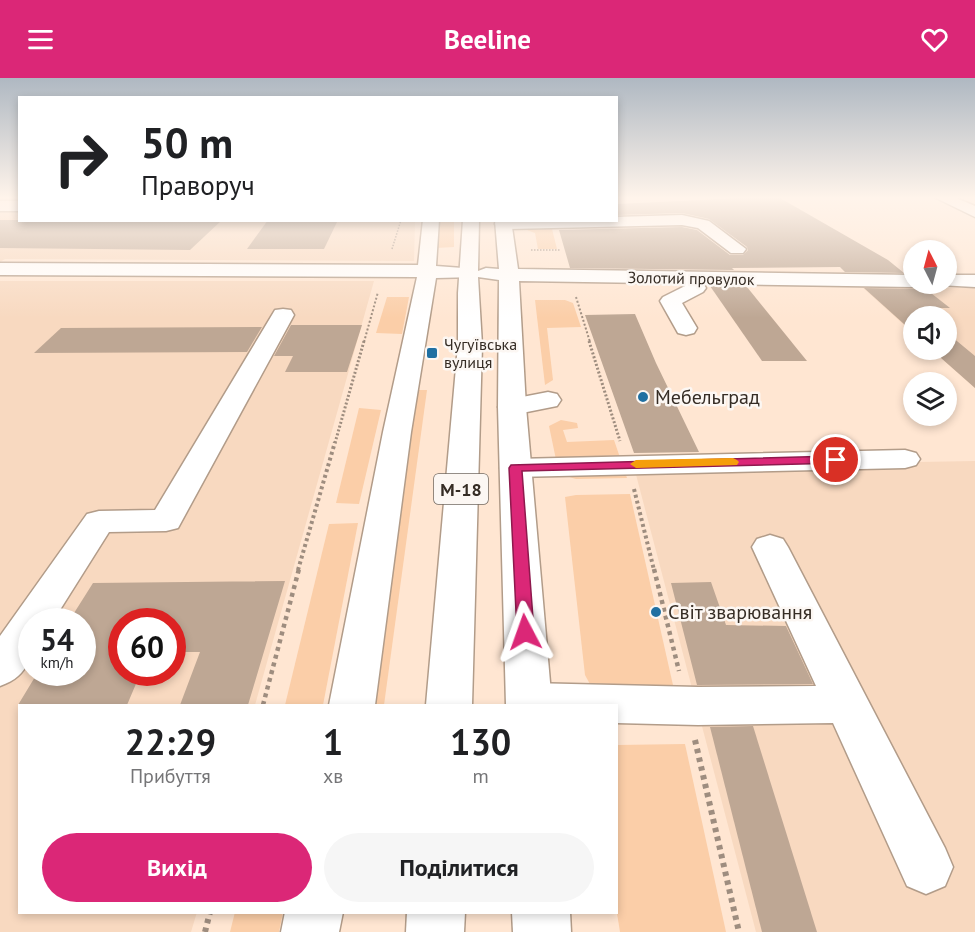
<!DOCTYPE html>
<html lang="uk">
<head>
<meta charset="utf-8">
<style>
	body { margin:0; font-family:"PT Sans",sans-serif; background:#f6f6f6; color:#202124; height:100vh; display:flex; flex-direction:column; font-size:22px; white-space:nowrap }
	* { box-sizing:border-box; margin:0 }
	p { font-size:20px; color:#757577 }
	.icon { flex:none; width:33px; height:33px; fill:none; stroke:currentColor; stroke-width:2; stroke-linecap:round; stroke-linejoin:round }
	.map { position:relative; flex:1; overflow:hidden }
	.side { position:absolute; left:18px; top:626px; width:600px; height:210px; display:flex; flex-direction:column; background:#fff; border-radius:0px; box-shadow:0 3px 9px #0003 }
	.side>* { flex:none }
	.hud { position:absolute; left:18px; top:18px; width:600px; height:126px; border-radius:0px; box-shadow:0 3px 9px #0003; background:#fff; color:#202124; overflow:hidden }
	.needle { width:39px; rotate:354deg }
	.tools { position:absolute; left:903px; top:162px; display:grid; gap:12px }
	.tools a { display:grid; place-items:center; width:54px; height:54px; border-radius:50%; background:#fff; box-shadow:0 3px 9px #0003; font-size:30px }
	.speed { position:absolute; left:18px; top:530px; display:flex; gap:12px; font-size:30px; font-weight:700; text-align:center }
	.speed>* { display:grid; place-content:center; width:78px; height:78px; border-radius:50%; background:#fff; box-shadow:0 3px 9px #0003; line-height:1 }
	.speed small { font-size:15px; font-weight:400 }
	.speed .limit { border:9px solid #d22; background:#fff; color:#111 }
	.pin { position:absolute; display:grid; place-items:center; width:51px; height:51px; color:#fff; margin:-26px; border:3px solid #fff; border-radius:50%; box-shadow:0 2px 6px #0007 }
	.me { position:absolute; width:66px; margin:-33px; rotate:356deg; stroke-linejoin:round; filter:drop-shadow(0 0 4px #0008) }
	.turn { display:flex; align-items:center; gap:21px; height:126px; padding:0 24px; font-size:27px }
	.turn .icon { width:78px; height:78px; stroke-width:2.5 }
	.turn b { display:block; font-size:42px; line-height:51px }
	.eta { display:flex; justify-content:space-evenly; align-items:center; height:102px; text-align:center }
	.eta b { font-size:36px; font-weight:600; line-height:42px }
	.primary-button { display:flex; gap:12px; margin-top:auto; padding:12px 24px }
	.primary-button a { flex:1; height:69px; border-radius:36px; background:#db2777; color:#fff; font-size:24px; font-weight:600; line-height:69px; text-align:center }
	.primary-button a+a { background:#f6f6f6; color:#202124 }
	header { display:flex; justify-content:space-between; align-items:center; height:78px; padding:0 24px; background:#db2777; color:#fff; font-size:27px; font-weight:600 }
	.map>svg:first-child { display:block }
</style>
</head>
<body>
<header><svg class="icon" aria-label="menu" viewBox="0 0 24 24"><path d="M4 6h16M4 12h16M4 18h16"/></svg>Beeline<svg class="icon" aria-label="heart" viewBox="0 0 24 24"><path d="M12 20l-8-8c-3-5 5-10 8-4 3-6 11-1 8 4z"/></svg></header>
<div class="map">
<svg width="975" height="854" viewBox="0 0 975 854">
	<rect width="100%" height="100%" fill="#ffe6d2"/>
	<g fill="#f8d9c0" fill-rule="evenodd">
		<polygon points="0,120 19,120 20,142 415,143 414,183 5,181 0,184"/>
		<path d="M 0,203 L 374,203 L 255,627 L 20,627 L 20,834 L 197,834 L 191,854 L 0,854 ZM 32,543 L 82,543 L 82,594 L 32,594 ZM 122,543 L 172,543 L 172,594 L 122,594 Z"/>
		<polygon points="861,208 975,210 975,310 932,272 946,272 946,238 914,238 913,255"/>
		<polygon points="975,383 975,854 756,854 634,389"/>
	</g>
	<g fill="#fbcea8">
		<polygon points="438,143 454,143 454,169 436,170"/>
		<polygon points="551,147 557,171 538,171 535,155 524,151"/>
		<polygon points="387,219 409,219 402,256 376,255"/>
		<polygon points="535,222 565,222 573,225 581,249 547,250 553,302 545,307"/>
		<polygon points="412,312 427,312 384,627 364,627"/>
		<polygon points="359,330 381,332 359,426 336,425"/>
		<polygon points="561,342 577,345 578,350 563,352 567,364 614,362 627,400 576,401 559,396 549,348"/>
		<polygon points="630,416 675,616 591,608 585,597 565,419 576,417"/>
		<polygon points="358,445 323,627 285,627 329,446"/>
		<polygon points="685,666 726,854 620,854 616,829 617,667"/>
		<polygon points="235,834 283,834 279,854 230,854"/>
	</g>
	<g fill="#bea794">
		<polygon points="744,120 780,120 888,182 904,195 845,194 840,189 732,190 734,192 570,190 559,152 682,149 697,152 730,177 743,177 748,172 747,169 709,141 682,135 616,137 616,126"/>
		<polygon points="0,142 222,142 190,172 0,170"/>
		<polygon points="268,142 338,142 324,171 247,171"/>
		<polygon points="710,208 747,209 807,283 762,283"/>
		<polygon points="922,208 950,230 918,230 928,238 914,238 914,255 864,210 914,211"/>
		<polygon points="635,236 656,285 699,374 634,375 585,237"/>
		<polygon points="291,247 362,247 347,294 285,294 293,278 274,278"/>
		<polygon points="262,249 247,274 34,275 61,250"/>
		<polygon points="946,254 975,278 975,310 932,272 946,272"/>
		<polygon points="285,503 248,627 180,627 200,574 172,574 172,543 122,543 122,594 141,594 127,627 18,627 38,594 82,594 82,543 69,543 93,505"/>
		<polygon points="711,504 726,547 786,548 813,606 697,607 671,505"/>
		<polygon points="753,648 817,854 762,854 710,649"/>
	</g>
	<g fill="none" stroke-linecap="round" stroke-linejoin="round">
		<defs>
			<g id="minor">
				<polygon points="936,120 956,120 975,128 975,139"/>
				<rect x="0" y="123" width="20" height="10"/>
				<polygon points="682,137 709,143 746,171 743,175 731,175 698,150 682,147 503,151 495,146 498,142 616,142 616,139"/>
				<polygon points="423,142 439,142 436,188 476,191 479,195 476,199 436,200 411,354 375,627 329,627 383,354 417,199 0,197 0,185 418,187"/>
				<polygon points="690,194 697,196 706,210 703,214 682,225 697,250 694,255 686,257 678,255 660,223 663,219 685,208 680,200 683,196"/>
				<path d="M 283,231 L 291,232 L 294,237 L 178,450 L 166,453 L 109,454 L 53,543 L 32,543 C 32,573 33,597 0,608 L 0,558 L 87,436 L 99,433 L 155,432 L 275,232 Z"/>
				<polygon points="548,314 557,316 561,322 557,328 512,337 502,335 498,329 502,323"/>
				<polygon points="905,372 916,375 920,381 916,387 905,390 515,399 504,397 500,390 504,383 515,381"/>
				<polygon points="770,457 783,461 788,469 945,770 953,789 945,808 926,816 907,808 833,645 698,647 616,645 616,627 508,627 507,624 513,611 529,605 698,609 816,608 752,469 757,461"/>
				<polygon points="285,834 343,834 339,854 281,854"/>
			</g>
			<g id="major">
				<polygon points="463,142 479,142 478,193 486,190 499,191 495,142 511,142 518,191 914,197 914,206 922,206 914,209 519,203 526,329 552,627 506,627 498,329 499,202 478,199 482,267 472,627 426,627 458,267 458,215"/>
				<polygon points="946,197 975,197 975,209 939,207 938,206 946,206"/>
				<polygon points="407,834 465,834 464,854 406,854"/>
				<polygon points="512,834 570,834 571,854 513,854"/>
			</g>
		</defs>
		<use href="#minor" stroke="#b29c89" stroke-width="3"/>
		<use href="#major" stroke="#b29c89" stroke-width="3"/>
		<g stroke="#9e8d7f" stroke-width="1.5" stroke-dasharray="1.5 1.5" stroke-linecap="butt">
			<polyline points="392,171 401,142"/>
			<polyline points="531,172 561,172"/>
		</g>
		<g stroke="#9e8d7f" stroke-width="2" stroke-dasharray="2 2" stroke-linecap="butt">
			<polyline points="576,219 590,264"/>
			<polyline points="364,264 378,214"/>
		</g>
		<g stroke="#9e8d7f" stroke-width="3" stroke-dasharray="2 2" stroke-linecap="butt">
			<polyline points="589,263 620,363"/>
			<polyline points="335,365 364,263"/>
		</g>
		<g stroke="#9e8d7f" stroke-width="4" stroke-dasharray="3 3" stroke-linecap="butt">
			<polyline points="634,411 654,492"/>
			<polyline points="298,492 335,364"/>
		</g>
		<g stroke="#9e8d7f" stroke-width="4.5" stroke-dasharray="4 4" stroke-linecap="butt">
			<polyline points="654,491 679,593"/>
			<polyline points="263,627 299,491"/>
		</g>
		<g stroke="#9e8d7f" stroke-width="6" stroke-dasharray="4.5 4.5" stroke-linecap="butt">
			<polyline points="695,662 739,854"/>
			<polyline points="205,854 210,834"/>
		</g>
		<use href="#minor" fill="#fff" fill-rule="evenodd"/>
		<use href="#major" fill="#fff" fill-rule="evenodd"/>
	</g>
	<linearGradient id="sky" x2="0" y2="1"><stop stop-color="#afb8c2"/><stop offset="0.5" stop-color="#fff4eb"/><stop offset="1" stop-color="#fff4eb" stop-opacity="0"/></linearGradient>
	<rect width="975" height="240" fill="url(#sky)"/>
	<polygon fill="#db2777" stroke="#8e194d" stroke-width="1.5" points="836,378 840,380 842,382 840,385 522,393 534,554 531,558 525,560 519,558 517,554 509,390 511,387"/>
	<polygon fill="#f59e0b" points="733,380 737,382 739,384 737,387 636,390 630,386 636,382"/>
	<g fill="#2070a2" stroke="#fcf7f3" stroke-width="2">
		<rect x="426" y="269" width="12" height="12" rx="3"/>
		<circle cx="643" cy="319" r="6"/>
		<circle cx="656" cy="534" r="6"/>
	</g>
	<g text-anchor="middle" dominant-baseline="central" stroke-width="5" stroke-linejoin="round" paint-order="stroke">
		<g font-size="16" fill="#352c24" stroke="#fcf7f3">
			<text transform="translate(691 200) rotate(1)">Золотий провулок</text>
		</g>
		<g font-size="16" fill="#352c24" stroke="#fcf7f3" text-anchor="start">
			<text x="444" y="266">Чугуївська<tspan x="444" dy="18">вулиця</tspan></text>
		</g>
		<rect fill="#fcf7f3" stroke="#716962" stroke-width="1.5" x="434" y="396" width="54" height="30" rx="4.5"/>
		<g font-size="18" font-weight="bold" fill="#352c24">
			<text x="461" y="411">М-18</text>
		</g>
		<g font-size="20" fill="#352c24" stroke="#fcf7f3" text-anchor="start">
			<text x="655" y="319">Мебельград</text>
			<text x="668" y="534">Світ зварювання</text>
		</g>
	</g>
</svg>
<div class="tools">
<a><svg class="needle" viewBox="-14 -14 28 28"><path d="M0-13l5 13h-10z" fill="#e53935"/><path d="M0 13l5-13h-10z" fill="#757577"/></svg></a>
<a><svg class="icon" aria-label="sound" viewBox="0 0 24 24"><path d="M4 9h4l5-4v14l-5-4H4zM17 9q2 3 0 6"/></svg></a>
<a><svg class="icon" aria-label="layers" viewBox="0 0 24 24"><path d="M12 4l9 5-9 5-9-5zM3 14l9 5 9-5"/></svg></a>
</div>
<div class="speed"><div>54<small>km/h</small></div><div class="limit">60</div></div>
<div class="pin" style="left:836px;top:382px;background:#d93025"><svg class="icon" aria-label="arrive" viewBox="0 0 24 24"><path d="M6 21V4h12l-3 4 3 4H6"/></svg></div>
<svg class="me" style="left:525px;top:554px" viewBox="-20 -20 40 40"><path d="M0-17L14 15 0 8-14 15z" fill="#db2777" stroke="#fff" stroke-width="4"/></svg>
<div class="hud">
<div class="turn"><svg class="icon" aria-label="right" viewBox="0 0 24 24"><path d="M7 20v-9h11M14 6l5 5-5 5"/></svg><div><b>50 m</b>Праворуч</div></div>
</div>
<section class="side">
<div class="eta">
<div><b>22:29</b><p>Прибуття</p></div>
<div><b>1</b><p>хв</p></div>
<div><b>130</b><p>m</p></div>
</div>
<div class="primary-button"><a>Вихід</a><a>Поділитися</a></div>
</section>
</div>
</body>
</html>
